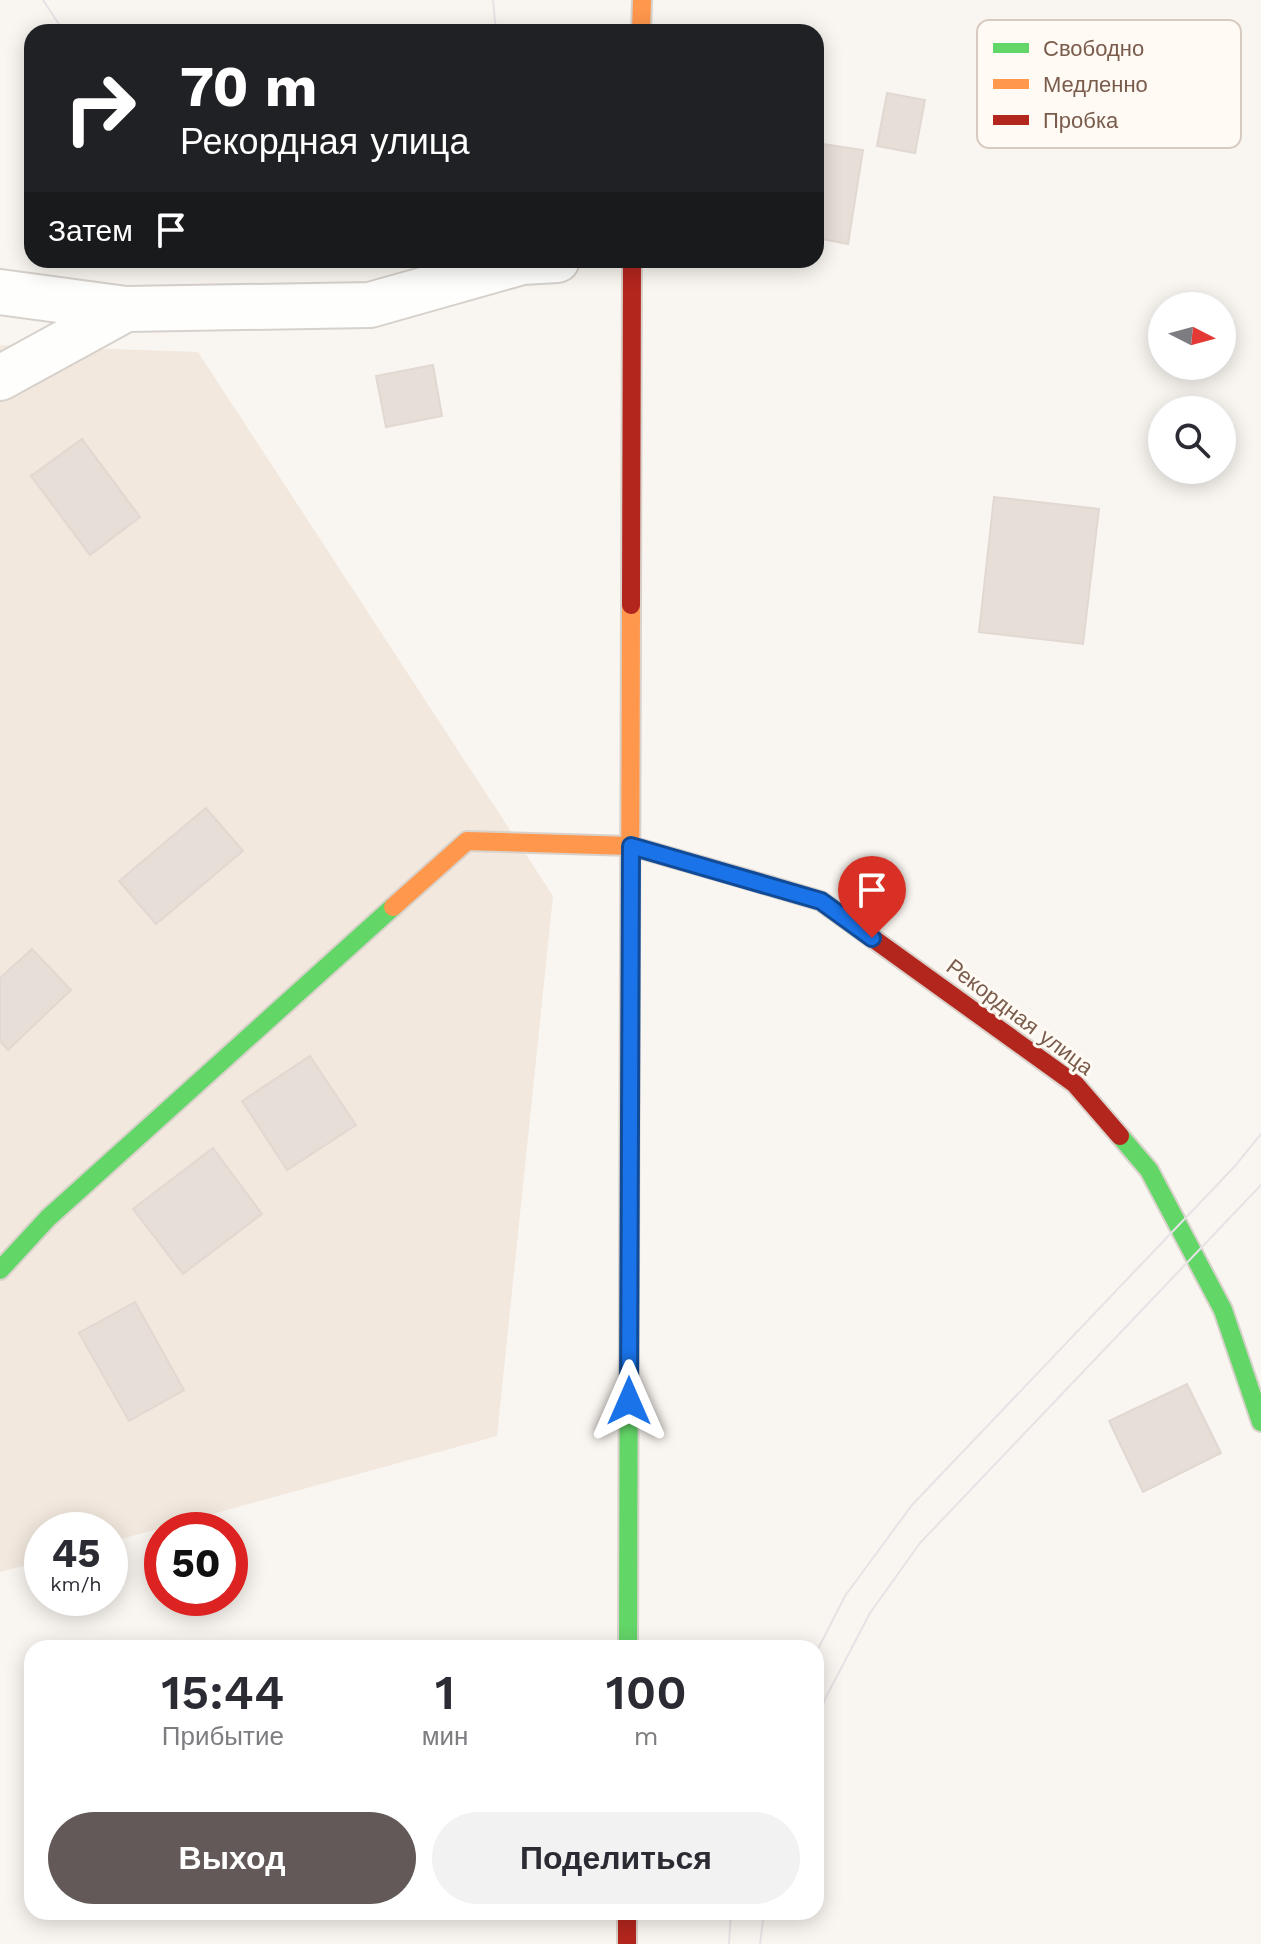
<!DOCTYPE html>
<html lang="ru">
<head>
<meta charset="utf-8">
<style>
	body { margin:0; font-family:"Work Sans",sans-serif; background:#f2f2f3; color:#2b2b33; height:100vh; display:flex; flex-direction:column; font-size:30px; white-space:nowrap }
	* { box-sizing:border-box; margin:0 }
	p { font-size:26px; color:#7c7c81 }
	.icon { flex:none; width:44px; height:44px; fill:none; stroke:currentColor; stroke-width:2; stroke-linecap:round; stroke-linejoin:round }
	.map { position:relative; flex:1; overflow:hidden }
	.details { position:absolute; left:24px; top:1640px; width:800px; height:280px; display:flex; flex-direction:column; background:#fff; border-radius:24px; box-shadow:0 4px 20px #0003 }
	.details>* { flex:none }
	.hud { position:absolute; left:24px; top:24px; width:800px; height:244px; border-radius:24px; box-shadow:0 4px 20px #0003; background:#202124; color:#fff; overflow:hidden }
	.needle { width:52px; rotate:96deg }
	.tools { position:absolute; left:1148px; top:292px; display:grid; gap:16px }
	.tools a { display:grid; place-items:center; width:88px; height:88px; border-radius:50%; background:#fff; box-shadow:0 4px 20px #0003; font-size:40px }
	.speed { position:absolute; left:24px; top:1512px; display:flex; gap:16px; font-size:40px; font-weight:700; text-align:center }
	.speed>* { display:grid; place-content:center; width:104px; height:104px; border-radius:50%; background:#fff; box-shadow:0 4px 20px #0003; line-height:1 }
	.speed small { font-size:20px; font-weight:400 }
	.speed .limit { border:12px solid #d22; background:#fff; color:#111 }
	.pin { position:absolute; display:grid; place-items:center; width:68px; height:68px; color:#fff; margin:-82px -34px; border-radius:50% 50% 50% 0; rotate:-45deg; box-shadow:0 0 8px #0007 }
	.pin .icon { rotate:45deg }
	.me { position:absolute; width:88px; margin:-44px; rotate:0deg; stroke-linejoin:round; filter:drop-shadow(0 0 6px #0008) }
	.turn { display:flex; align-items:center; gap:28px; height:168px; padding:0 24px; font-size:36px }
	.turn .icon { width:104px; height:104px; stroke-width:2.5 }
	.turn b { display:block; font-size:56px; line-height:68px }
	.then { display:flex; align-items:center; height:76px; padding:0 24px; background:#0003; gap:16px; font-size:30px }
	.eta { display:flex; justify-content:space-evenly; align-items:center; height:136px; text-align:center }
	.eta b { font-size:48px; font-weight:600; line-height:56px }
	.button { display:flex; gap:16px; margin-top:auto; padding:16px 24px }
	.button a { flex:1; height:92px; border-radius:48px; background:#625958; color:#fff; font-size:32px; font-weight:600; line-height:92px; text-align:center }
	.button a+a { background:#f2f2f3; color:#2b2b33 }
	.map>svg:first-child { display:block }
</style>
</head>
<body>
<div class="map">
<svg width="1261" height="1944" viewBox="0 0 1261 1944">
	<rect width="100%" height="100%" fill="#f9f5f0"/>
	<polygon fill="#f2e8de" points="0,345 198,352 553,896 497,1436 110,1542 110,1530 42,1530 42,1561 0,1572"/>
	<g fill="#e6ded7" stroke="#e2d8d2" stroke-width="2">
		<polygon points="887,93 925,100 915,153 877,146"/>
		<polygon points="816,143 863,150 848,244 816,238"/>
		<polygon points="433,365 442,416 386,427 376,376"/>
		<polygon points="82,439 140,517 90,555 31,476"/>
		<polygon points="994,497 1099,509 1083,644 979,632"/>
		<polygon points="206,808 243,851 156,924 119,881"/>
		<polygon points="32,949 71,990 8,1050 0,1041 0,978"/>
		<polygon points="310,1056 356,1125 287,1170 242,1101"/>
		<polygon points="213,1148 262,1214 183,1274 133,1209"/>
		<polygon points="135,1302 184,1390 129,1421 79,1333"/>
		<polygon points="1187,1384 1221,1453 1143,1492 1109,1421"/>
	</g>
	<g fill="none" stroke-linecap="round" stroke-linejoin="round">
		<defs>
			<g id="street">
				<polyline points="0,292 126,309 370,305 522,262 557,260"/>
				<polyline points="0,378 126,309"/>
			</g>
			<g id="fast">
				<polyline points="1120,1136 1149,1170 1223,1310 1261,1422"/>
				<polyline points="0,1270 48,1218 393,907"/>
				<polyline points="628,1648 629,1286"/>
			</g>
			<g id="slow">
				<polyline points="641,32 642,0"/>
				<polyline points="393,907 467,841 631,846 750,880"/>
				<polyline points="629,1286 631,605"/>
			</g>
			<g id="jam">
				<polyline points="631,605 632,260"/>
				<polyline points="750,880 821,901 1075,1084 1120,1136"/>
				<polyline points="627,1912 627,1944"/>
			</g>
		</defs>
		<use href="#street" stroke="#d7d1cb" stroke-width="48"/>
		<use href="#fast" stroke="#d9d2cb" stroke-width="22"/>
		<use href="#slow" stroke="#d9d2cb" stroke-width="22"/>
		<use href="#jam" stroke="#d9d2cb" stroke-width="22"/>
		<use href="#street" stroke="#fefefd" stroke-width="44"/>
		<use href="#fast" stroke="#63d668" stroke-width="18"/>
		<use href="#slow" stroke="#ff974d" stroke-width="18"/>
		<use href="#jam" stroke="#b3261e" stroke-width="18"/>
		<g stroke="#e6e3e7" stroke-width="2">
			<polyline points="43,0 64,32"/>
			<polyline points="493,0 496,32"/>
			<polyline points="816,1653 845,1596 912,1505 1235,1166 1261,1134"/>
			<polyline points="816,1726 825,1699 870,1613 920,1543 1261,1185"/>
			<polyline points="729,1944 731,1912"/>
			<polyline points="760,1944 764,1912"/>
		</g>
	</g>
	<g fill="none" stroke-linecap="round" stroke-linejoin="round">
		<defs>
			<polyline id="route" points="629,1401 631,846 821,901 872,938"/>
		</defs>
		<use href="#route" stroke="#114b97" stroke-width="20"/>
		<use href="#route" stroke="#1a73e8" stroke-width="14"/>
	</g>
	<g text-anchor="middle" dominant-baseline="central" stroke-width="6" stroke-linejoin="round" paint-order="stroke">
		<g font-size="22" fill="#7a5c4d" stroke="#fffaf3">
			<text transform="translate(1020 1017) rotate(37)">Рекордная улица</text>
		</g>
	</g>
	<rect x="977" y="20" width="264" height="128" rx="12" fill="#fffaf3" stroke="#d7cbc1" stroke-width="2"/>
	<rect x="993" y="43" width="36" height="10" fill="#63d668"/>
	<rect x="993" y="79" width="36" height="10" fill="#ff974d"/>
	<rect x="993" y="115" width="36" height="10" fill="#b3261e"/>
	<g font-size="22" fill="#7a5c4d">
		<text x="1043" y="56">Свободно</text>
		<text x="1043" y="92">Медленно</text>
		<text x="1043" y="128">Пробка</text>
	</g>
</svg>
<div class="tools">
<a><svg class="needle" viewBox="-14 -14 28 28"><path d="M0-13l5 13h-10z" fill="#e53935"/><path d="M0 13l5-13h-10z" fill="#7c7c81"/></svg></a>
<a><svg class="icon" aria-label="search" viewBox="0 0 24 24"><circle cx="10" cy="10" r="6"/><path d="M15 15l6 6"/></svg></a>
</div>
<div class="speed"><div>45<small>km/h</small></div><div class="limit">50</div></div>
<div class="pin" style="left:872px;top:938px;background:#d93025"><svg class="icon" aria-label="arrive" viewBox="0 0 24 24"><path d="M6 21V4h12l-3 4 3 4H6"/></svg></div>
<svg class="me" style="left:629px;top:1401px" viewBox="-20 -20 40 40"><path d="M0-17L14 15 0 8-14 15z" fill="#1a73e8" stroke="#fff" stroke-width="4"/></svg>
<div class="hud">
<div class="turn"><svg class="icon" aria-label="right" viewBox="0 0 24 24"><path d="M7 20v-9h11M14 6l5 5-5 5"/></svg><div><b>70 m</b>Рекордная улица</div></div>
<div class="then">Затем<svg class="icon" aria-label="arrive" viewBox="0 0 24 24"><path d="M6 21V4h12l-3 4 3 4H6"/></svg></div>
</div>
<section class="details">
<div class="eta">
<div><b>15:44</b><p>Прибытие</p></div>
<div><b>1</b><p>мин</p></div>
<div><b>100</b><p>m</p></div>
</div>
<div class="button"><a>Выход</a><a>Поделиться</a></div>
</section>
</div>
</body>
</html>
